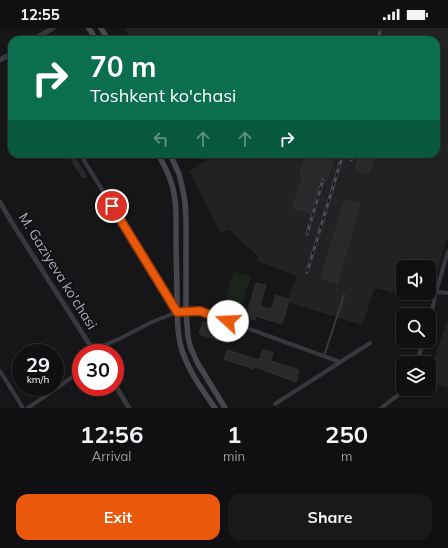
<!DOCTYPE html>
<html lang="en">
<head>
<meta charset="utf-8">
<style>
	body { margin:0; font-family:Mulish,sans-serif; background:#19191b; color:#f1f3f6; height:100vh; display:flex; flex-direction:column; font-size:15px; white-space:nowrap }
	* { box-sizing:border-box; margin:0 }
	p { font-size:13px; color:#9c9d9f }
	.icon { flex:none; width:22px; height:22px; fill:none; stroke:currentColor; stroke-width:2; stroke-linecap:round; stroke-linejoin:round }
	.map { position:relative; height:380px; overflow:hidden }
	.drawer { display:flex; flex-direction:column; background:#101012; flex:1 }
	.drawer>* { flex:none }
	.top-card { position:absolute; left:8px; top:8px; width:432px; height:122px; border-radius:12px; box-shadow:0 1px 3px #0004,0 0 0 1px #303032; background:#0b6e4f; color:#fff; overflow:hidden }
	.fabs { position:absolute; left:396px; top:232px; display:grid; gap:8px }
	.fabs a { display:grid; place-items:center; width:40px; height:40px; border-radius:8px; background:#101012; box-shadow:0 1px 3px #0004,0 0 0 1px #303032; font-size:20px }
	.speed { position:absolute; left:12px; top:316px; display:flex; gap:8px; font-size:20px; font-weight:700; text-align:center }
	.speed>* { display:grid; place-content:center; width:52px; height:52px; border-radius:50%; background:#101012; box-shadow:0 1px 3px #0004,0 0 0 1px #303032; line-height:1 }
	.speed small { font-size:10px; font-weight:400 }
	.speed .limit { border:6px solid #d22; background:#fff; color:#111 }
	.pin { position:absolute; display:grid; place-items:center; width:34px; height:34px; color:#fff; margin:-17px; border:2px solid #fff; border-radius:50%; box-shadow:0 1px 4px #0007 }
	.me { position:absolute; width:44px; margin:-22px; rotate:290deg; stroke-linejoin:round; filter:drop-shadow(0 0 3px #0008) }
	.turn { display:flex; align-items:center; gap:14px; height:84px; padding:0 16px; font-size:18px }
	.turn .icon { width:52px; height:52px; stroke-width:2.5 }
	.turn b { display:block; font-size:28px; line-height:34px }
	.lanes { display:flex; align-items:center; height:38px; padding:0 16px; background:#0003; justify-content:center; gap:20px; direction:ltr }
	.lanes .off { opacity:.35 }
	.eta { display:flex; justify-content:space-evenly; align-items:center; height:68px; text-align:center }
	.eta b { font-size:24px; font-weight:700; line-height:28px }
	.primary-button { display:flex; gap:8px; margin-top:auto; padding:8px 16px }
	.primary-button a { flex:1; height:46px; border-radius:12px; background:#ea580c; color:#fff; font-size:16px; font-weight:700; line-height:46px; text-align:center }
	.primary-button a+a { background:#19191b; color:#f1f3f6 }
	.status { display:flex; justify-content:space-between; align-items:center; height:28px; padding:0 20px; background:#101012; direction:ltr }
	.status svg { height:11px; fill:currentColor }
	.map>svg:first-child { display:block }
</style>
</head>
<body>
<div class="status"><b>12:55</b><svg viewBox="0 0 49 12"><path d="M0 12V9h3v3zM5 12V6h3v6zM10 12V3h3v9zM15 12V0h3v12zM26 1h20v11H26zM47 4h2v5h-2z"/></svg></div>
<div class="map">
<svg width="448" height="380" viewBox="0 0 448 380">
	<rect width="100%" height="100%" fill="#161618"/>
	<g fill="#222225" fill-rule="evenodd">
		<path d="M 124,0 L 448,0 L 448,208 L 428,274 L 375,260 L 362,297 L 287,274 L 297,248 L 257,233 L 258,228 L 229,202 L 220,204 L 189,143 L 206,133 L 202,126 L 436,126 L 436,12 L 131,12 ZM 403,239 L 429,239 L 429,265 L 403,265 Z"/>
		<polygon points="448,291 448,360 429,354 429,345"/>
	</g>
	<polygon fill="#1c231d" points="234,243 251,248 242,277 225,272"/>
	<g fill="#29292c" stroke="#303034">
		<polygon points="306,126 335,126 326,153 320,152 310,185 293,180 303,148 300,147"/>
		<polygon points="360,126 375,126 369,146 355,142"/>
		<polygon points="74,128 86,148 83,150 70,130"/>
		<polygon points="345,172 360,176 337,255 321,250"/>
		<polygon points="256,255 266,257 260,278 271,281 276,267 289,272 282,296 256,288 255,292 246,289"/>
		<polygon points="203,294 213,297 212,299 231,305 228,315 199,306"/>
		<polygon points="263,321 273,325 271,333 299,342 296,354 255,339 254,341 224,331 227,322 259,332"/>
	</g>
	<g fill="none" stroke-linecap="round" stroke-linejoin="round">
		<polyline stroke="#37383d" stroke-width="2" points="324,328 344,267"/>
		<g stroke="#37383d" stroke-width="4">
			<polyline points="80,126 177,283"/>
			<polyline points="436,264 448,265"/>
			<polyline points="429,295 436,264 448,223"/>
			<polyline points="93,322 121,310 152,294 177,284 200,283 340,334"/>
			<polyline points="416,335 424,313"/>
			<polyline points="0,343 23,380"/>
			<polyline points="275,376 370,315"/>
			<polyline points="28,380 81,343"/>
			<polyline points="381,380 397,368 403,360"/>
		</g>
		<g stroke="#37383d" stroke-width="5">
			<polyline points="33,12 53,0"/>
			<polyline points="0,32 12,25"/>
			<polyline points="0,174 14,198 95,325"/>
			<polyline points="115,357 129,380"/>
		</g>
		<g stroke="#45474d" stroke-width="5.5">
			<polyline points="89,0 96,12"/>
			<polyline points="101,0 108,12"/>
			<path d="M 158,126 C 163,135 168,144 171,154 C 177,171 176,190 176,208 C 176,229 177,249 177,270 C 177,285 177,301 180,315 C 186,340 201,360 215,380"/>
			<polyline points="170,126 179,146 182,158 185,174 186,191 186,283 188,309 190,318 197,334 225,380"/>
		</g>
		<defs>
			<g id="rail">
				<polyline points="378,12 381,0"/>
				<polyline points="351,132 353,126"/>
				<polyline points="307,206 323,152"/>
				<polyline points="307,244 343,126"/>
			</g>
		</defs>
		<use href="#rail" stroke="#4a4c52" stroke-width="3"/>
		<use href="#rail" stroke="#111113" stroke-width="1.5" stroke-dasharray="4.5" stroke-linecap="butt"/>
	</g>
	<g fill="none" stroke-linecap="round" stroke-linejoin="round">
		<defs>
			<polyline id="route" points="112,178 177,284 200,283 228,293"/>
		</defs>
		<use href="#route" stroke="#983908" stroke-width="10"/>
		<use href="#route" stroke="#ea580c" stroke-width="7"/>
	</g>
	<g text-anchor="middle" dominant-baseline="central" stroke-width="4" stroke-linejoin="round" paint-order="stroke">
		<g font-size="14" fill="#a8adb8" stroke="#111113">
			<text transform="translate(58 243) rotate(58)">M. Gaziyeva ko'chasi</text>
		</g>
	</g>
</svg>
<div class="fabs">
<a><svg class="icon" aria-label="sound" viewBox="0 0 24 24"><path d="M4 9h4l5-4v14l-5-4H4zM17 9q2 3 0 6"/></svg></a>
<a><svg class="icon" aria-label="search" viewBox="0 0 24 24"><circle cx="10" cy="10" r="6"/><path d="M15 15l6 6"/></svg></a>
<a><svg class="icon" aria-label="layers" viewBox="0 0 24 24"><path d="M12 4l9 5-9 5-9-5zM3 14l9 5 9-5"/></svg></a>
</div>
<div class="speed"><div>29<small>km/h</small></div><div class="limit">30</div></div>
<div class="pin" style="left:112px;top:178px;background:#d93025"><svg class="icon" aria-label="arrive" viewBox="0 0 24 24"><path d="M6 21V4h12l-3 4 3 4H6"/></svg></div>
<svg class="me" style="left:228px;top:293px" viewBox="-20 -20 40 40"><circle r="19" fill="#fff"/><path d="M0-13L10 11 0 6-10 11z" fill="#ea580c"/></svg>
<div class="top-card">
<div class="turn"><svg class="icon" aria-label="right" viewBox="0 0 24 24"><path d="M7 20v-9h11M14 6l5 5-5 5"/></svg><div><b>70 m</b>Toshkent ko'chasi</div></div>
<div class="lanes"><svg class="icon off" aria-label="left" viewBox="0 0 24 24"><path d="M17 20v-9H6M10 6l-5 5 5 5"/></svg><svg class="icon off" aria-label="ahead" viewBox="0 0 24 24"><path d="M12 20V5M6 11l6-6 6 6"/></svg><svg class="icon off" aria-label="ahead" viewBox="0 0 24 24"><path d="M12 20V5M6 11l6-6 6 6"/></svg><svg class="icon" aria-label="right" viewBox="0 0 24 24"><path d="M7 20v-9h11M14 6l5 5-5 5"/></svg></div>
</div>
</div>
<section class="drawer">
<div class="eta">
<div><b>12:56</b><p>Arrival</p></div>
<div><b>1</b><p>min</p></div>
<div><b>250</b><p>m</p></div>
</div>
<div class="primary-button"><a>Exit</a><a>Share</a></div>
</section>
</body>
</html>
